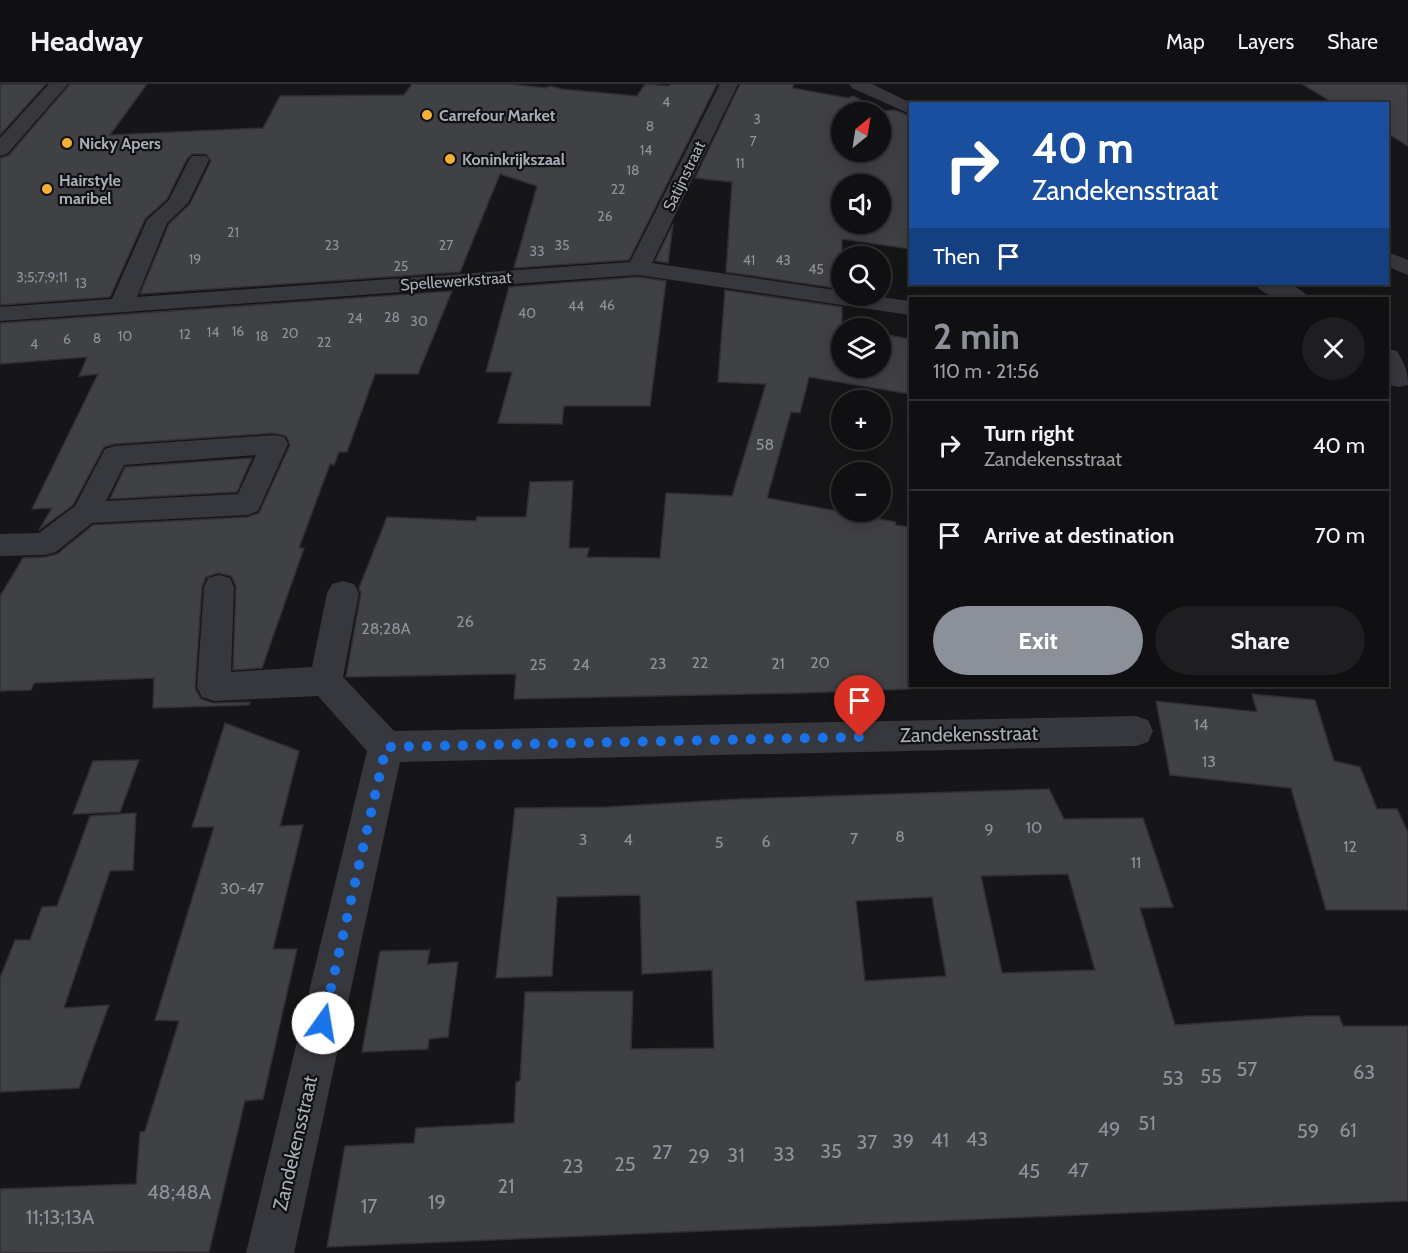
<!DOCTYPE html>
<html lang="en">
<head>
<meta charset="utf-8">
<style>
	body { margin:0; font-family:Cabin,sans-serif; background:#1e1e20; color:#f1f3f6; height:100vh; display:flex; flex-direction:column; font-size:22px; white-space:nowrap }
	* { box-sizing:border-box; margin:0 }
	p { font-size:20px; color:#9c9d9f }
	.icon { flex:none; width:33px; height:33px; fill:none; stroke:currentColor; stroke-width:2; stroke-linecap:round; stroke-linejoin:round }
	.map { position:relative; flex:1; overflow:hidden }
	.panel { position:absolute; left:909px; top:213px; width:480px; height:390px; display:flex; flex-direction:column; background:#101012; border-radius:0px; box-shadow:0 3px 15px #0003,0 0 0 2px #303032 }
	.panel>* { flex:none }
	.banner { position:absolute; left:909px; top:18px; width:480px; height:183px; border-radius:0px; box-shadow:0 3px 15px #0003,0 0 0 2px #303032; background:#1a4fa0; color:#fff; overflow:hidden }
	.needle { width:39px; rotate:30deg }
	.buttons { position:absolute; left:831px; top:18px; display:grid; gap:12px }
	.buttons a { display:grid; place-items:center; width:60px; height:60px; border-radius:50%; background:#101012; box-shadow:0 3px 15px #0003,0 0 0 2px #303032; font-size:30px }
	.pin { position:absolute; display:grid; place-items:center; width:51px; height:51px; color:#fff; margin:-62px -26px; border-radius:50% 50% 50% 0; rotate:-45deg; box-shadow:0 0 6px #0007 }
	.pin .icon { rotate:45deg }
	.me { position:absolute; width:66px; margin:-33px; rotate:13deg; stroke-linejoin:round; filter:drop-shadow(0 0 4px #0008) }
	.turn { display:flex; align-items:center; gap:21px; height:126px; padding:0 24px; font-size:27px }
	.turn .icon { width:78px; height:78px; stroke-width:2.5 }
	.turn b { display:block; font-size:42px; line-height:51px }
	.then { display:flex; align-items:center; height:57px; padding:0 24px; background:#0003; gap:12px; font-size:22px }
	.round { display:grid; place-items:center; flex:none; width:63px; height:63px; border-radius:32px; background:#1e1e20 }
	.head { display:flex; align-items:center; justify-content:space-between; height:102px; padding:0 24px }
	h1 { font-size:36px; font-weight:800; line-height:45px; color:#8c9099 }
	.action { display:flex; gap:12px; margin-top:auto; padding:12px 24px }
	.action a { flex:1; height:69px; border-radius:36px; background:#8c9099; color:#fff; font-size:24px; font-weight:800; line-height:69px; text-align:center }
	.action a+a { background:#1e1e20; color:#f1f3f6 }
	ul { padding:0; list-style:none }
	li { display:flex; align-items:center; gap:18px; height:90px; padding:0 24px; border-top:2px solid #303032 }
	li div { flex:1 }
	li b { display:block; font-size:22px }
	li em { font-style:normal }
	header { display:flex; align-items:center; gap:36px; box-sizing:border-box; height:84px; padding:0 30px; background:#101012; border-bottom:2px solid #303032 }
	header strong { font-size:28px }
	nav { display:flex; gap:33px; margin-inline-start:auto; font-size:21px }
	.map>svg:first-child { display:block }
</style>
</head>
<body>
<header>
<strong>Headway</strong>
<nav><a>Map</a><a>Layers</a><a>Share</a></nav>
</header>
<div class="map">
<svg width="1408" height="1169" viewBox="0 0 1408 1169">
	<rect width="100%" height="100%" fill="#161618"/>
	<g fill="#404145" stroke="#303034" stroke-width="1.5" fill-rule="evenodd">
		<polygon points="0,0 46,0 0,51"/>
		<polygon points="70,0 147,0 110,51 263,44 280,12 404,11 412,0 510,0 546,4 550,2 561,5 637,12 645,0 669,2 670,0 717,0 629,176 514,184 537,102 500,90 460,188 140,210 169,140 190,120 211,77 206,70 192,70 187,75 167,115 145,135 110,213 0,221 0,74 9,71"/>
		<path d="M 740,0 L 794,0 L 792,4 L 848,14 L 853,12 L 883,27 L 895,26 L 910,32 L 910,165 L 842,155 L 842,205 L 726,188 L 732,98 L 695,94 ZM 842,28 L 880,28 L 880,68 L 842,68 ZM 842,100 L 880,100 L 880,140 L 842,140 Z"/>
		<polygon points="1302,0 1408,0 1408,62 1388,50 1388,20 1335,20"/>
		<polygon points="673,140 668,179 655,177"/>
		<polygon points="638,193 666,197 650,322 564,322 562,340 498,339 512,288 486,288 509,203"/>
		<polygon points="725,206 842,223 842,244 844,244 842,244 842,284 880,284 880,250 910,255 910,310 809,293 800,329 791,328 767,414 896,438 895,441 910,443 910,605 802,609 514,615 516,590 346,593 361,509 359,504 387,433 476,437 477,433 526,433 530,398 573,397 569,464 589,464 587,473 660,474 666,409 732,412 766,300 718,298"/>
		<polygon points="452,207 418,290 375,290 347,368 339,368 334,381 330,380 299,464 304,464 262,584 233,586 236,502 231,492 218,489 206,493 202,503 195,604 201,615 213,619 250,618 249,621 153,624 154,594 34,599 31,606 0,607 0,512 23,474 45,473 57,470 93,441 248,433 259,429 290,361 286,352 274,349 115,360 104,363 73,421 39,446 52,424 32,425 98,290 79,292 87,273 0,280 0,239"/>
		<polygon points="252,374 237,408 110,415 125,383"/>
		<polygon points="1252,610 1315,616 1334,677 1360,683 1377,725 1397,725 1408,748 1408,826 1326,826 1291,704 1170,691 1156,617 1257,628"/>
		<polygon points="225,639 299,667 280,742 303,741 273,865 297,865 263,1015 245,1017 209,1168 0,1169 0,1105 136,1100 140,1048 145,1047 179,937 155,936 214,743 192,743"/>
		<polygon points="139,676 120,728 73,730 93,677"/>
		<path d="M 1049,705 L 1064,735 L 1143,734 L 1173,823 L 1140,824 L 1175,941 L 1308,932 L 1339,932 L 1343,942 L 1408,942 L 1408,1117 L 327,1163 L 345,1062 L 414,1059 L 416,1044 L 514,1039 L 516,998 L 520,997 L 525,908 L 633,907 L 631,965 L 714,964 L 712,886 L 642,890 L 640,811 L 557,813 L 552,892 L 496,894 L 515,724 L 606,723 L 740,715 ZM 1068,790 L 1095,886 L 1002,889 L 981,792 ZM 932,813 L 946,892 L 865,897 L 856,817 Z"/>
		<polygon points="136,729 133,786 110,787 64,924 109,921 79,1004 0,1008 0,894 15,856 30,856 42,823 57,822 90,732"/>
		<polygon points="430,866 427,880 458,878 448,953 429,955 428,965 362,968 380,867"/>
	</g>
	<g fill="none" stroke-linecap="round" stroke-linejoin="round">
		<g fill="#37383d" fill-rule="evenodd">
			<polygon points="49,0 68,0 7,70 0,72 0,54"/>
			<polygon points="720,0 738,0 652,179 842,207 842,212 873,212 910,217 910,231 638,191 0,237 0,223 112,215 147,136 169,116 189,76 192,72 206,72 209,76 188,119 167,139 137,213 630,178"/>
			<polygon points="849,0 872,0 913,20 910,20 910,30 852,4"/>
			<polygon points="1388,168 1408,176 1408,191 1388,183"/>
			<path d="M 1255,200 C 1272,198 1298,198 1309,214 C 1291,216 1266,216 1255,200 Z"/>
			<path d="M 1388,265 L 1397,267 C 1404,279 1408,287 1408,301 L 1399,303 L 1390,301 L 1388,297 Z"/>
			<path d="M 274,351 L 284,353 L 288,360 L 258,427 L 248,431 L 92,439 L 56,468 L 45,471 L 0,472 L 0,450 L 39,449 L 75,422 L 105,365 L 115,362 ZM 256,371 L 238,410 L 106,417 L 124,381 Z"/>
			<polygon points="219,491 230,494 234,503 231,588 312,583 327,509 332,500 343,497 354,500 359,509 343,593 394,647 1136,632 1148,636 1153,647 1148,658 1136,662 400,678 294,1169 246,1169 367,667 318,612 214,617 202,613 197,603 204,503 208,494"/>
		</g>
	</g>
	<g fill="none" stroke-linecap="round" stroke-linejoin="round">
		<polyline stroke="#1a73e8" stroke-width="10" stroke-dasharray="0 18" points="323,939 386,663 860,653"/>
	</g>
	<g fill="#f2b134" stroke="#111113" stroke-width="2">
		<circle cx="427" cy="31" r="6"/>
		<circle cx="67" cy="59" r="6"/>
		<circle cx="450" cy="75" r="6"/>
		<circle cx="47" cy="105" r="6"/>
	</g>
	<g text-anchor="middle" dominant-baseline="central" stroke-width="4.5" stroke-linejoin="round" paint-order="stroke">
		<g font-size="14" fill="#8e929b">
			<text x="666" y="18">4</text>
			<text x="757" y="35">3</text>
			<text x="650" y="42">8</text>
			<text x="753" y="57">7</text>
			<text x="646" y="66">14</text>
			<text x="740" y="79">11</text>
			<text x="633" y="86">18</text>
			<text x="618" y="105">22</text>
			<text x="605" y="132">26</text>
			<text x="233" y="148">21</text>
			<text x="332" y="161">23</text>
			<text x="446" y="161">27</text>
			<text x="562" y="161">35</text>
			<text x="537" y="167">33</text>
			<text x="195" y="175">19</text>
			<text x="749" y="176">41</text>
			<text x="783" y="176">43</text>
			<text x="401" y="182">25</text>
			<text x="816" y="185">45</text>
			<text x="42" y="193">3;5;7;9;11</text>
			<text x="81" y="199">13</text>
			<text x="607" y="221">46</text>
			<text x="576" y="222">44</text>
			<text x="527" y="229">40</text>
			<text x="392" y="233">28</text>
			<text x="355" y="234">24</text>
			<text x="419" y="237">30</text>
			<text x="238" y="247">16</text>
			<text x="213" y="248">14</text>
			<text x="290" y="249">20</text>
			<text x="185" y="250">12</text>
			<text x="125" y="252">10</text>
			<text x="262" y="252">18</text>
			<text x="97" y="254">8</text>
			<text x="67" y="255">6</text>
			<text x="324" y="258">22</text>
			<text x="34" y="260">4</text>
		</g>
		<g font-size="16" font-weight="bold" fill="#a8adb8" stroke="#111113" text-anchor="start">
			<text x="439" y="31">Carrefour Market</text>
			<text x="79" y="59">Nicky Apers</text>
			<text x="462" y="75">Koninkrijkszaal</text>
			<text x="59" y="96">Hairstyle<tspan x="59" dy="18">maribel</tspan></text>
		</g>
		<g font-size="16" fill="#a8adb8" stroke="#111113">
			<text transform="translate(684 92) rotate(-64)">Satijnstraat</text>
			<text transform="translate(456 197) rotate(-4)">Spellewerkstraat</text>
		</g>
		<g font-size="16" fill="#8e929b">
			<text x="765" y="360">58</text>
			<text x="465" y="537">26</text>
			<text x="386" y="544">28;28A</text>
			<text x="700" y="578">22</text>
			<text x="820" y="578">20</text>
			<text x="658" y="579">23</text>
			<text x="778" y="579">21</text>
			<text x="538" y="580">25</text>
			<text x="581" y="580">24</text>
			<text x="1201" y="640">14</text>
			<text x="1209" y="677">13</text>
			<text x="1034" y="743">10</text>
			<text x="989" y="745">9</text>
			<text x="900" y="752">8</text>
			<text x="854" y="754">7</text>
			<text x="583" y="755">3</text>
			<text x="628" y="755">4</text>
			<text x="766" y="757">6</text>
			<text x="719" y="758">5</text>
			<text x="1350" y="762">12</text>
			<text x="1136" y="778">11</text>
			<text x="242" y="804">30-47</text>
		</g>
		<g font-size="20" fill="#a8adb8" stroke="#111113">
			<text transform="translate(969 650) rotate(-1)">Zandekensstraat</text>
			<text transform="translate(295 1059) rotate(-77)">Zandekensstraat</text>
		</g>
		<g font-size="20" fill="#8e929b">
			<text x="1247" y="985">57</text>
			<text x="1364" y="988">63</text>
			<text x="1211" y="992">55</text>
			<text x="1173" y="994">53</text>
			<text x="1147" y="1039">51</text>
			<text x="1109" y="1045">49</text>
			<text x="1348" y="1046">61</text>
			<text x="1308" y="1047">59</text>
			<text x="977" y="1055">43</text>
			<text x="940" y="1056">41</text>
			<text x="903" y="1057">39</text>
			<text x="867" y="1058">37</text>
			<text x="831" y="1067">35</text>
			<text x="662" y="1068">27</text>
			<text x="784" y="1070">33</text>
			<text x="736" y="1071">31</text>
			<text x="699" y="1072">29</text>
			<text x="625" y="1080">25</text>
			<text x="573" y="1082">23</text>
			<text x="1078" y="1086">47</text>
			<text x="1029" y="1087">45</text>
			<text x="506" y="1102">21</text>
			<text x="179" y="1108">48;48A</text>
			<text x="437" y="1118">19</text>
			<text x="369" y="1122">17</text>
			<text x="60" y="1133">11;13;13A</text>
		</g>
	</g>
</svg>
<div class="buttons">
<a><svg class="needle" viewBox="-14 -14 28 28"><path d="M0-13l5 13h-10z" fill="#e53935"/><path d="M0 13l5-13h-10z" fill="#9c9d9f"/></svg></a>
<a><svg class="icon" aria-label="sound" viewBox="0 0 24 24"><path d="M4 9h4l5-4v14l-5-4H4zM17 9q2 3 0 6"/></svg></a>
<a><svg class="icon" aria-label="search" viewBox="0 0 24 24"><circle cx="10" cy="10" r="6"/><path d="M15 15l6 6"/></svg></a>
<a><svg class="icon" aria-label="layers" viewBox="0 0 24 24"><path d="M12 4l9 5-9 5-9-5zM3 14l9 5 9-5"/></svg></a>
<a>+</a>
<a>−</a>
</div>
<div class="pin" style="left:860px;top:653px;background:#d93025"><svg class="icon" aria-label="arrive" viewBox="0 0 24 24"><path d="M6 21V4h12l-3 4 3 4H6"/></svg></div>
<svg class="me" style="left:323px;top:939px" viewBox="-20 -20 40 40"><circle r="19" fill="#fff"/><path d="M0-13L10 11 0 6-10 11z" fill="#1a73e8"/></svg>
<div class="banner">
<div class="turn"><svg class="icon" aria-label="right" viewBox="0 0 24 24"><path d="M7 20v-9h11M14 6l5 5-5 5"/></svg><div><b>40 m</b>Zandekensstraat</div></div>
<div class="then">Then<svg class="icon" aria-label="arrive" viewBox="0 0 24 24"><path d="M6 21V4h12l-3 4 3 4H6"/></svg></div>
</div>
<section class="panel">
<div class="head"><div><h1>2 min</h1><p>110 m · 21:56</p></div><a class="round"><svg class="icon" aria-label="close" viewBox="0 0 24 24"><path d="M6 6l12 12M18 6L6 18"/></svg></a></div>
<ul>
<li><svg class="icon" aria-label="right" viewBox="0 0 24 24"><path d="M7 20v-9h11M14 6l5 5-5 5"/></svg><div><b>Turn right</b><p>Zandekensstraat</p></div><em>40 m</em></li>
<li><svg class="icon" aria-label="arrive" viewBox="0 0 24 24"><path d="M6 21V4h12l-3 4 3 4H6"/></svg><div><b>Arrive at destination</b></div><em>70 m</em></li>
</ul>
<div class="action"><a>Exit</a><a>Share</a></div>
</section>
</div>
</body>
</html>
